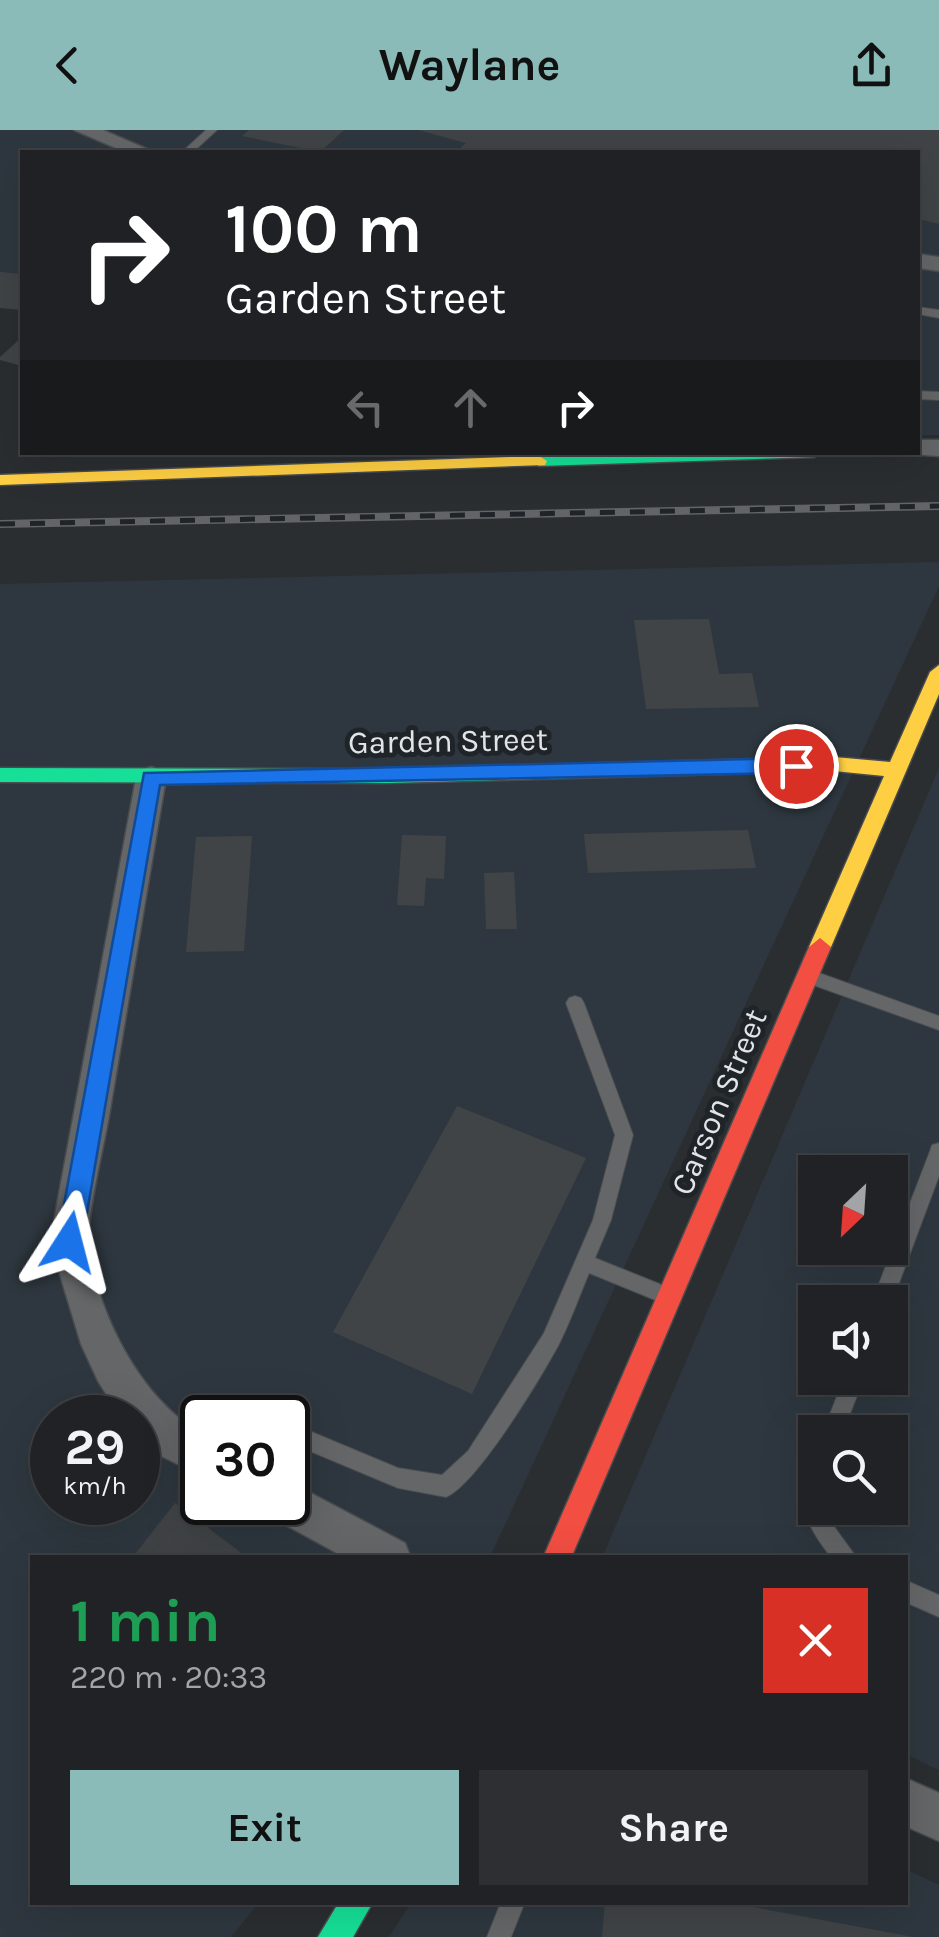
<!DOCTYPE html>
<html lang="en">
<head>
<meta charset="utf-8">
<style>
	body { margin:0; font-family:Karla,sans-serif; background:#2d2f32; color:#f1f3f6; height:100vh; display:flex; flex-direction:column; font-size:38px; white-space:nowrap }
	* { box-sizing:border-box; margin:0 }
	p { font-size:32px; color:#a2a4a7 }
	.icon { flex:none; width:55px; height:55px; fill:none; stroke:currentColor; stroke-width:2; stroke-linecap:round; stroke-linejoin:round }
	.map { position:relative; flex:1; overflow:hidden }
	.side { position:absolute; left:30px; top:1425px; width:878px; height:350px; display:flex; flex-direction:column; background:#202225; border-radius:0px; box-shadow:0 10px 40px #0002,0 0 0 2px #3d3f42 }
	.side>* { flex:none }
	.guide { position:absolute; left:20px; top:20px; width:900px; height:305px; border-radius:0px; box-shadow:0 10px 40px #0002,0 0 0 2px #3d3f42; background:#202124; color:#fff; overflow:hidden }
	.needle { width:65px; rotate:205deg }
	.controls { position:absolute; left:798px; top:1025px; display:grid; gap:20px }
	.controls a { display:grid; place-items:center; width:110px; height:110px; border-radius:0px; background:#202225; box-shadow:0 10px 40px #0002,0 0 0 2px #3d3f42; font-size:50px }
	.speed { position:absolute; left:30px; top:1265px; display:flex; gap:20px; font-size:50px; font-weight:700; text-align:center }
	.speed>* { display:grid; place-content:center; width:130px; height:130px; border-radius:50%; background:#202225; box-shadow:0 10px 40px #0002,0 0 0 2px #3d3f42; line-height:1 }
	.speed small { font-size:25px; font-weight:400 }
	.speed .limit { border:5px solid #111; border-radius:15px; background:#fff; color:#111 }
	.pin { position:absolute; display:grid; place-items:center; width:85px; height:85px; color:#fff; margin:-42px; border:5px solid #fff; border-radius:50%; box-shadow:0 2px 10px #0007 }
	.me { position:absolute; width:110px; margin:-55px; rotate:9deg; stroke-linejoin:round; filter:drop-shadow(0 0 8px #0008) }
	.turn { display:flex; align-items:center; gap:35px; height:210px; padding:0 40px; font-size:45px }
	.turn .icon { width:130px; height:130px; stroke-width:2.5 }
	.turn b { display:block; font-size:70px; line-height:85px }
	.lanes { display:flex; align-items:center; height:95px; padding:0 40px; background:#0003; justify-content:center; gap:50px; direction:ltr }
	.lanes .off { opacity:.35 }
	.round { display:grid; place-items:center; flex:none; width:105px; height:105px; border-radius:0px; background:#2d2f32 }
	.summary { display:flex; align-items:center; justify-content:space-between; height:170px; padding:0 40px }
	h1 { font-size:60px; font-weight:700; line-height:75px; color:#1e9e55 }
	.button { display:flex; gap:20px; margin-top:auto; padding:20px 40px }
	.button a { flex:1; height:115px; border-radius:0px; background:#8bbbb9; color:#111; font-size:40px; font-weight:700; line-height:115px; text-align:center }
	.button a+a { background:#2d2f32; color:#f1f3f6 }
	header { display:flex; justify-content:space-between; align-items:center; height:130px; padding:0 40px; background:#8bbbb9; color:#111; font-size:45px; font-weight:700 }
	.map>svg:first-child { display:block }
</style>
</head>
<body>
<header><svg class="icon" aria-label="back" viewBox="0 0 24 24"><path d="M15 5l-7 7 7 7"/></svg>Waylane<svg class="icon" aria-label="share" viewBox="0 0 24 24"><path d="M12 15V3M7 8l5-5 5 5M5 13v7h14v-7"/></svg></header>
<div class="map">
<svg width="939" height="1807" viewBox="0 0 939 1807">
	<rect width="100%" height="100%" fill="#2b2e31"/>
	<g fill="#2e373f" fill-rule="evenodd">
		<polygon points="0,0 939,0 939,305 918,305 918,22 22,22 22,175 0,174"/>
		<path d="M 939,432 L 939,456 L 490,1427 L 32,1428 L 32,1772 L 259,1773 L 231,1807 L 0,1807 L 0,454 ZM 52,1288 L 138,1288 L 138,1372 L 52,1372 ZM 202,1288 L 288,1288 L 288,1372 L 202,1372 Z"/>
		<path d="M 939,638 L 939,1640 L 905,1624 L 905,1428 L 602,1428 ZM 815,1042 L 890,1042 L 890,1118 L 815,1118 ZM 815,1172 L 890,1172 L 890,1248 L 815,1248 ZM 815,1302 L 890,1302 L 890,1378 L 815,1378 Z"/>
		<polygon points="905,1739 939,1755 939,1807 389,1807 411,1773 905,1772"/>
	</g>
	<g fill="#414446">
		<polygon points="249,0 344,0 320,22 242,6"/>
		<polygon points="418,0 939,0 939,94 918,89 918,22 456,22 466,13"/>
		<polygon points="0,142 22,144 22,180 0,178"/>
		<polygon points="22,207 22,236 0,230 0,227"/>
		<polygon points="709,489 719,544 752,543 759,577 646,579 634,490"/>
		<polygon points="748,700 756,738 588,743 584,704"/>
		<polygon points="402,705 446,706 444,749 426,748 424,776 397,775"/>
		<polygon points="252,706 244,821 186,822 196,707"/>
		<polygon points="514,742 517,799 486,799 484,743"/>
		<polygon points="457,976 586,1028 472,1264 333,1202"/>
		<polygon points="175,1373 248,1428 132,1428"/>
		<polygon points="605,1772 726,1772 913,1807 602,1807"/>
	</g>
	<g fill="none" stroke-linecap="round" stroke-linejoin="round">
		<defs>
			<g id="lane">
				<polygon points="206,0 217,0 193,22 182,22"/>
				<polygon points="918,177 939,180 939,188 918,184"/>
				<polygon points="918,261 939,262 939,270 918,269"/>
				<polygon points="808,839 939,886 939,900 802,851 799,846 802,841"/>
				<path d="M 575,866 L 581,868 L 584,873 L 633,1005 L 611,1090 L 595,1128 L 672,1159 L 675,1165 L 672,1171 L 665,1174 L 589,1143 C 579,1167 570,1193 558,1216 C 540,1249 477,1354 446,1367 L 398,1358 L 288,1312 L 288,1292 L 398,1338 L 442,1345 L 468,1321 L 544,1203 L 593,1090 L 615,1005 L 566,873 L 569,868 Z"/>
				<polygon points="939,1013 939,1046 892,1172 890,1176 890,1172 872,1172 930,1021 932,1015"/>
				<polygon points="844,1248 864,1248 843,1302 823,1302"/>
				<path d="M 815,1344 L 815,1378 L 826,1378 L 830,1391 L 857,1428 L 832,1428 C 813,1405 795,1377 808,1347 Z"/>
				<polygon points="905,1450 939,1465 939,1487 905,1472"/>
				<polygon points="501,1772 525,1772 511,1807 487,1807"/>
			</g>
			<g id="street">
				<polygon points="74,0 103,0 154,22 125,22"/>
				<polygon points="918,124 939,127 939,141 918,138"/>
				<polygon points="918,310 939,310 939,326 909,324 918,322"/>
				<path d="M 151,637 L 162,640 L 166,648 C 147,761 128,873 109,986 C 104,1016 86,1087 89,1114 C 95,1180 142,1272 202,1303 L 202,1346 L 161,1326 L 138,1306 L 138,1288 L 121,1288 L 98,1251 L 81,1214 L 50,1112 L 136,648 L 140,640 Z"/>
				<polygon points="288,1351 405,1413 411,1428 346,1428 271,1387 265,1372 288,1372"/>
				<polygon points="905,1648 939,1663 939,1711 905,1696"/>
			</g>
			<g id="fast">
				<polygon points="642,322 822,322 814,327 539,336 531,331 539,326"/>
				<polygon points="759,629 769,636 759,643 385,653 0,652 0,638 385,639"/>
				<polygon points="339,1772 373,1772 353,1807 318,1807"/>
			</g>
			<g id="slow">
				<polygon points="539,326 547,331 545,335 0,355 0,345"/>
				<polygon points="939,535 939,564 831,817 820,826 812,823 809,817 884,646 834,641 759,643 749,636 759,629 834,627 890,632 930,542"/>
			</g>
			<polygon id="jam" points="820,808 831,817 571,1428 543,1428 809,817"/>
		</defs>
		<use href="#lane" stroke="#494c4e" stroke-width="2"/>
		<use href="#street" stroke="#494c4e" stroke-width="3"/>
		<use href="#fast" stroke="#494c4e" stroke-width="3"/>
		<use href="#slow" stroke="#494c4e" stroke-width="3"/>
		<use href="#jam" stroke="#494c4e" stroke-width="3"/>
		<use href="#lane" fill="#646668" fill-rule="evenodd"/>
		<use href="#street" fill="#646668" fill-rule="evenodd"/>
		<use href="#fast" fill="#16e098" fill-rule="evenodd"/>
		<use href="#slow" fill="#ffcf43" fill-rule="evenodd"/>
		<use href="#jam" fill="#f24e42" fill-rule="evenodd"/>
		<defs>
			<polyline id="rail" points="0,394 939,376"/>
		</defs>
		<use href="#rail" stroke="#626467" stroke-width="8"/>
		<use href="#rail" stroke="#1f2429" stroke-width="5" stroke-dasharray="15" stroke-linecap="butt"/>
	</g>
	<polygon fill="#1a73e8" stroke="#114b97" stroke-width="2.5" points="796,628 806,636 796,643 160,655 82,1112 78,1120 69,1123 60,1120 57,1112 144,643"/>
	<g text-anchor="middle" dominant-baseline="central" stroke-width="10" stroke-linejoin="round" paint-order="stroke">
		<g font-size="32" fill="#e2e5e8" stroke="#1f2429">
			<text transform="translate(448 611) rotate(-1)">Garden Street</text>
			<text transform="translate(719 972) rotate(-67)">Carson Street</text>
		</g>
	</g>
</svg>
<div class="controls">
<a><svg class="needle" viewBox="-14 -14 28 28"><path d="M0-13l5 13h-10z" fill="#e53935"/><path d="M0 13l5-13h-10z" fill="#a2a4a7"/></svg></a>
<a><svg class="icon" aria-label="sound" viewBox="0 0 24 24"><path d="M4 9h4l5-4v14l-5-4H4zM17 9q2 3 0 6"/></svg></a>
<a><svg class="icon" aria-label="search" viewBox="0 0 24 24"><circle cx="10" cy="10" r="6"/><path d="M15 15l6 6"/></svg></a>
</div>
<div class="speed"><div>29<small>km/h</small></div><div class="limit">30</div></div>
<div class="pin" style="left:796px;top:636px;background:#d93025"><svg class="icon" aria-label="arrive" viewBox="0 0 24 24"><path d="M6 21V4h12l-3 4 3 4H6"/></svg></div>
<svg class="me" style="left:69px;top:1112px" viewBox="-20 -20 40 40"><path d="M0-17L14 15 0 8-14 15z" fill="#1a73e8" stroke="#fff" stroke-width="4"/></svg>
<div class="guide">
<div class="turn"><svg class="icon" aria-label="right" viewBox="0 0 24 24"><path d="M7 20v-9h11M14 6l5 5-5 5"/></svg><div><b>100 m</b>Garden Street</div></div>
<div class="lanes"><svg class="icon off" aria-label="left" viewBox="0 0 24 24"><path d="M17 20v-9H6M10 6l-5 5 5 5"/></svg><svg class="icon off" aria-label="ahead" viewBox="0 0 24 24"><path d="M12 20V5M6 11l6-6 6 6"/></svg><svg class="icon" aria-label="right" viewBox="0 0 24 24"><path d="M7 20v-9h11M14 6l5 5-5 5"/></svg></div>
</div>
<section class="side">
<div class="summary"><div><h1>1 min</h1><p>220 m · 20:33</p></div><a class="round" style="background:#d93025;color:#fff"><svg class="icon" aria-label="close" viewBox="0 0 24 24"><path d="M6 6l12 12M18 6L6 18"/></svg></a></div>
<div class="button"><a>Exit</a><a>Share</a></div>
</section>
</div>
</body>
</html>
